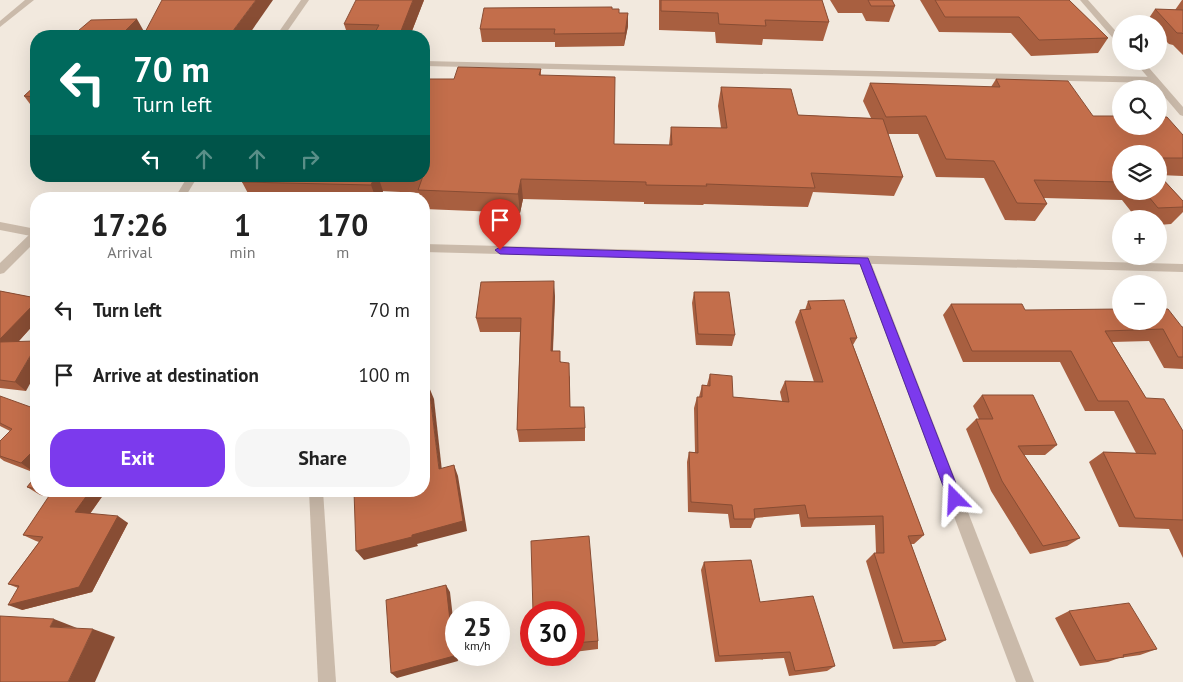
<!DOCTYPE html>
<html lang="en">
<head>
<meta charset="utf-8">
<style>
	body { margin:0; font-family:"PT Sans",sans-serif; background:#f6f6f6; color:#222; height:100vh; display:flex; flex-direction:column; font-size:19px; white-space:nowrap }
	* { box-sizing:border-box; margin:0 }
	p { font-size:16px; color:#767676 }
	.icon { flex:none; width:28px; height:28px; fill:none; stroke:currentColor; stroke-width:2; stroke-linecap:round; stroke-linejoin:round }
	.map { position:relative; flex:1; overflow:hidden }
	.drawer { position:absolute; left:30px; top:192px; width:400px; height:305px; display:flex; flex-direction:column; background:#fff; border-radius:20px; box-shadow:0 5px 20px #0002 }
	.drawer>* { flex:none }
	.banner { position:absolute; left:30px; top:30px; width:400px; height:152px; border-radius:20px; box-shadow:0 5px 20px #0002; background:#00695c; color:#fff; overflow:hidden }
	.tools { position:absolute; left:1112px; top:15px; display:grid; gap:10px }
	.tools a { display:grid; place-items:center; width:55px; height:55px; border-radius:50%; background:#fff; box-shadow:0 5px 20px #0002; font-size:25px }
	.speed { position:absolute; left:445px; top:601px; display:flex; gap:10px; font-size:25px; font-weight:700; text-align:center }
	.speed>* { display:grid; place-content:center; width:65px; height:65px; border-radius:50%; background:#fff; box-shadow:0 5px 20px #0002; line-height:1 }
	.speed small { font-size:12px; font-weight:400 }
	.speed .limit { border:8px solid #d22; background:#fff; color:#111 }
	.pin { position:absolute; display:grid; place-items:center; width:42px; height:42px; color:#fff; margin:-51px -21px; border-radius:50% 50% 50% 0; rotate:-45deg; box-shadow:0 0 5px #0007 }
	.pin .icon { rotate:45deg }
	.me { position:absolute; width:55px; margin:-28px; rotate:339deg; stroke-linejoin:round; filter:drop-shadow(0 0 4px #0008) }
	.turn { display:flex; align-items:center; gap:18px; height:105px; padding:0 20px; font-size:22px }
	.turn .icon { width:65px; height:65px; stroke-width:2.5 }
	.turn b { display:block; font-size:35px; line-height:42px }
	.lanes { display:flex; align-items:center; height:48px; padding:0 20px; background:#0003; justify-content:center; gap:25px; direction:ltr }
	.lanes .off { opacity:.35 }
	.eta { display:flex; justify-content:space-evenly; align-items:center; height:85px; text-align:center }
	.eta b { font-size:30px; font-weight:700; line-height:35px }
	.primary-button { display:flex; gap:10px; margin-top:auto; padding:10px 20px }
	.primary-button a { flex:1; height:58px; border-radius:20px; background:#7c3aed; color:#fff; font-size:20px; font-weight:700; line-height:58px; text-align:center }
	.primary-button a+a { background:#f6f6f6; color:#222 }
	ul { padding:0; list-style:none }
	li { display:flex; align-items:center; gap:15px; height:65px; padding:0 20px }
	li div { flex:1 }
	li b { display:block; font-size:19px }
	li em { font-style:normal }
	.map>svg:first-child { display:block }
</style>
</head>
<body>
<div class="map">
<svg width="1183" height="682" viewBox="0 0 1183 682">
	<rect width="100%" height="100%" fill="#f2e9de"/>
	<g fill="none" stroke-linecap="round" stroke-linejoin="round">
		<polygon fill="#cabaaa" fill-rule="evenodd" points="424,61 1155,77 1159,80 1155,83 424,66"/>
		<g fill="#cabaaa" fill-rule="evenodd">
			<polygon points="25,0 34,0 0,27 0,21"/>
			<polygon points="301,0 309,0 284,36 276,36"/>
			<polygon points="1080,0 1088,0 1121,37 1121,44 1118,44"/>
			<polygon points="1134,61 1143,61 1183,107 1183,116 1180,115"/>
			<polygon points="188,176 198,176 184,199 174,199"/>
			<polygon points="36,231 36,241 4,273 0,274 0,263 32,232"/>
			<polygon points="864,256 870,260 1034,682 1016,682 858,260"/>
			<polygon points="309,491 323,491 336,682 318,682"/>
		</g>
		<g fill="#cabaaa" fill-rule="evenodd">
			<polygon points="0,222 36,229 36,237 0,230"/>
			<polygon points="424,244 1183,264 1183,272 424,252"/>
		</g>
	</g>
	<g fill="#a85f40" fill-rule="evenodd">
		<polygon points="424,0 410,36 348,36 344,24"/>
		<polygon points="659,0 822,0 829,22 823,41 763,39 762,45 716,43 715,32 659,30"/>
		<polygon points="830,0 892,0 895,6 889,22 866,21 862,13 838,13"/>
		<polygon points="920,0 1069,0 1108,38 1098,53 1031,56 1011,33 939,32"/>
		<polygon points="1182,0 1183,0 1183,55 1173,45 1169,44 1159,34 1159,24 1149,24 1147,21 1155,9 1175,10"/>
		<polygon points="612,9 619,13 628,13 628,26 624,46 555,47 555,42 482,42 480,29"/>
		<path d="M 541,69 L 541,75 L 614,144 L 669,145 L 671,127 L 721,128 L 718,106 L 721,87 L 798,115 L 871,118 L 863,101 L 870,83 L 991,87 L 996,79 L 1093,116 L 1183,135 L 1183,176 L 1159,175 L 1183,201 L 1183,212 L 1171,224 L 1159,225 L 1159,219 L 1137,219 L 1122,200 L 1044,198 L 1047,204 L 1035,221 L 1005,220 L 984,178 L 936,177 L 918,134 L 888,134 L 903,177 L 894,196 L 813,192 L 808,207 L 704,204 L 703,205 L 644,204 L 644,202 L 523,199 L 520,213 L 424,209 L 424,199 L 421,199 L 419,193 L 383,191 L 380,199 L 251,199 L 242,182 L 245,176 L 424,176 L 454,79 ZM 1121,154 L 1159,154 L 1159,191 L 1121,191 Z"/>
		<polygon points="36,85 36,112 24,96"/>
		<polygon points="0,291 36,298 36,322 18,342 26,391 0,388"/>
		<polygon points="694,292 735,335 732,346 696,345 692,303"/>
		<polygon points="555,296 553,351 561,362 570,377 570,407 585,428 585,441 519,442 517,430 520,332 480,332 476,318"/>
		<polygon points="808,301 857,338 853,345 924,535 914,544 911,544 946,640 935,646 893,649 866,561 874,553 876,553 875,525 801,527 799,514 755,518 751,528 730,528 728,514 688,512 687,462 689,452 695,452 694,408 697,397 699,397 702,385 707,385 710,374 733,397 782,401 780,392 785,381 814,382 795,322 800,310 805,310"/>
		<polygon points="951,304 1025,310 1183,327 1183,369 1164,368 1149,341 1112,342 1146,398 1183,431 1183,558 1169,529 1119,527 1089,462 1103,452 1136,453 1114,411 1085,411 1060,362 963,362 943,315"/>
		<polygon points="982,395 1057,445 1045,455 1024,455 1080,538 1067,546 1030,554 991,491 966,429 976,419 979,419 973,406"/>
		<polygon points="0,396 35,473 4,461 0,458 0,441 10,431 0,426"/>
		<polygon points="36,476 36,491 106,491 90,514 128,523 92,592 22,610 18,588 8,584 39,542 36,541 23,535 49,497 40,495 27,487"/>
		<polygon points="704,562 760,602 835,666 827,671 789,676 784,658 715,662 701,570"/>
		<polygon points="1069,611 1157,649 1140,655 1119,658 1108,662 1080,666 1055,618"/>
		<polygon points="574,612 598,641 598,649 574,652"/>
	</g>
	<g fill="#884d34">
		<polygon points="256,0 273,0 248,36 229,36"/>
		<polygon points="413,0 424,0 410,36 399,36"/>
		<polygon points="628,13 628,26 624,46 625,33"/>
		<polygon points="137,19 146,35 145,36 120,36"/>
		<polygon points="375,176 378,176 383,191 380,199 376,199 371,185"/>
		<polygon points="521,179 523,199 520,213 518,194"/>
		<polygon points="554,281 555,296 552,365 551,351"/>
		<polygon points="36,302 36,322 9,352 0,344 0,339"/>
		<polygon points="36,346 36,373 26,391 15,382"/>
		<polygon points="429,387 434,399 443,480 439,469"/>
		<polygon points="36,448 36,472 35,473 21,463"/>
		<polygon points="454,465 458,476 467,531 417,544 418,546 364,560 356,551 412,535"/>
		<polygon points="90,491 106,491 86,519 75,512"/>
		<polygon points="118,516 128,523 92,592 22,610 8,605"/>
		<polygon points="446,585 450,592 456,644 456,655 457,655 458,661 397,678 391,673"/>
		<polygon points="54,619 77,628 50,627"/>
		<polygon points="93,629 115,637 95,682 68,682"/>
	</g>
	<g fill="#c36e4b" stroke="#884d34">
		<polygon points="162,0 256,0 229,36 143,36"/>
		<polygon points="356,0 413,0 399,36 373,36 379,25 344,24"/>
		<polygon points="661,0 822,0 829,22 765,20 766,26 719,24 718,13 661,11"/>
		<polygon points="868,0 892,0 895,6 871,6"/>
		<polygon points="935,0 1069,0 1108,38 1039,40 1019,17 945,17"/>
		<polygon points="612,7 612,9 619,9 619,13 628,13 625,33 554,34 555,29 480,29 484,8"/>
		<polygon points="1155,9 1183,10 1183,34 1182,33 1177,33"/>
		<polygon points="137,19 120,36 72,36 91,20"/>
		<polygon points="458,67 541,69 539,75 615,77 614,144 672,145 671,127 727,128 721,87 791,89 798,115 883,119 903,177 811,173 815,188 706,184 707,186 646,185 646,182 521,179 518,194 418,190 423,176 424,176 424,79 454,79"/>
		<polygon points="996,79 1068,81 1093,116 1121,116 1121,126 1159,126 1159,117 1167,117 1183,135 1183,158 1159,158 1159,154 1121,154 1121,182 1034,180 1047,204 1017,203 994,161 946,159 926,116 886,117 870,83 1000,87"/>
		<polygon points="36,85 36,97 24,96"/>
		<polygon points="1159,175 1183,201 1183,207 1158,208 1144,191 1159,191"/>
		<polygon points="245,176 375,176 371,185 242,182"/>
		<polygon points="554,281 551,351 560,351 560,362 569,363 570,407 584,407 585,428 517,430 521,318 476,318 481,282"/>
		<polygon points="0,291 36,298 36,302 0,339"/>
		<polygon points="694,292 729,292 735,335 698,334"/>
		<polygon points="844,300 857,338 850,338 924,535 908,536 946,640 903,643 874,553 884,553 883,516 808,518 805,505 754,509 755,519 734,519 732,505 691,502 689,452 698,453 697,397 702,397 702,385 710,386 710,374 732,376 733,397 789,402 785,381 823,382 800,310 811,309 808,301"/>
		<polygon points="951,304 1022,304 1025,310 1121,309 1121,321 1159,321 1159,309 1168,309 1182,327 1183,327 1183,357 1178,357 1163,329 1105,331 1146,398 1164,399 1183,431 1183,520 1135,518 1103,452 1156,454 1128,401 1098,401 1071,351 972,351"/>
		<polygon points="36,341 36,346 15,382 0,380 0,342"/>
		<polygon points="429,387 439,469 454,465 463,521 412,535 412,537 356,551 354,491 424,491 424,388"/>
		<polygon points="982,395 1033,395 1057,445 1018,446 1080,538 1043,546 1002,481 976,419 993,419"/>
		<polygon points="0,396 36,409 36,448 21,463 0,456 0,441 12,429 0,423"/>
		<polygon points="36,476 36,489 27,487"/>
		<polygon points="46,491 90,491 75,512 118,516 79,587 8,605 19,586 8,584 43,537 23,535 51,493"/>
		<polygon points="589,536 598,641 574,643 574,612 533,612 531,541"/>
		<polygon points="751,560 760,602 813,596 835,666 795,671 790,652 719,656 704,562"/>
		<polygon points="446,585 454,656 391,673 386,600"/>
		<polygon points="1129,603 1157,649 1123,655 1124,657 1096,661 1069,611"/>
		<polygon points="0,616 54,619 50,627 93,629 68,682 0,682"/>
	</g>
	<polygon fill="#7c3aed" stroke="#51269a" points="500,247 868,258 962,499 960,503 955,505 950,503 948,499 860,264 500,254 495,250"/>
</svg>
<div class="tools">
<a><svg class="icon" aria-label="sound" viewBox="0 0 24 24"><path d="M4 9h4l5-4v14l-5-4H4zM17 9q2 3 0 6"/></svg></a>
<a><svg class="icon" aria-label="search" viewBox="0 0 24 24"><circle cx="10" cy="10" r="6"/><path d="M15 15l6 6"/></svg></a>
<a><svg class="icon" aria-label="layers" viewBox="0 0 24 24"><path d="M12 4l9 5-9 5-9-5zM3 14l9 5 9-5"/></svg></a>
<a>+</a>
<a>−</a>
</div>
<div class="speed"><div>25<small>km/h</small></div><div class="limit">30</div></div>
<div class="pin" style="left:500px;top:250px;background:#d93025"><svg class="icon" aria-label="arrive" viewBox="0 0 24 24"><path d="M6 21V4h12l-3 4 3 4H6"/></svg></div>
<svg class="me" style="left:955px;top:499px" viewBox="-20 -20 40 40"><path d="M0-17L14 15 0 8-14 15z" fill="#7c3aed" stroke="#fff" stroke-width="4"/></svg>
<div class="banner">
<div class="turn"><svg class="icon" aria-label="left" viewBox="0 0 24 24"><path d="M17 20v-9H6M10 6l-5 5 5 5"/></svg><div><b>70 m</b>Turn left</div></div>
<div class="lanes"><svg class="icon" aria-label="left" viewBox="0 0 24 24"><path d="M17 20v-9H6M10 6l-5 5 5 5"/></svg><svg class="icon off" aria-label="ahead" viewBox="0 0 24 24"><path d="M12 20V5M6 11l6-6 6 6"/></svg><svg class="icon off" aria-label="ahead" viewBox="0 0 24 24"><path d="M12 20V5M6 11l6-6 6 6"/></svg><svg class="icon off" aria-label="right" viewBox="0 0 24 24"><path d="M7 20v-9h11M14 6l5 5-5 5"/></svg></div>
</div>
<section class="drawer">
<div class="eta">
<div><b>17:26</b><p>Arrival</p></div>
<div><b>1</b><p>min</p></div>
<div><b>170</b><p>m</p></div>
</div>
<ul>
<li><svg class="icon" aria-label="left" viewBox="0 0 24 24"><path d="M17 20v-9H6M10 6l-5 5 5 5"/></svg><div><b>Turn left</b></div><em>70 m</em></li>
<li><svg class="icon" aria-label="arrive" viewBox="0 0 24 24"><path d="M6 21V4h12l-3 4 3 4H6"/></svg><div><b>Arrive at destination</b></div><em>100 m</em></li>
</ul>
<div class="primary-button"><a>Exit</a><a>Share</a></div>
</section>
</div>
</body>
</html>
